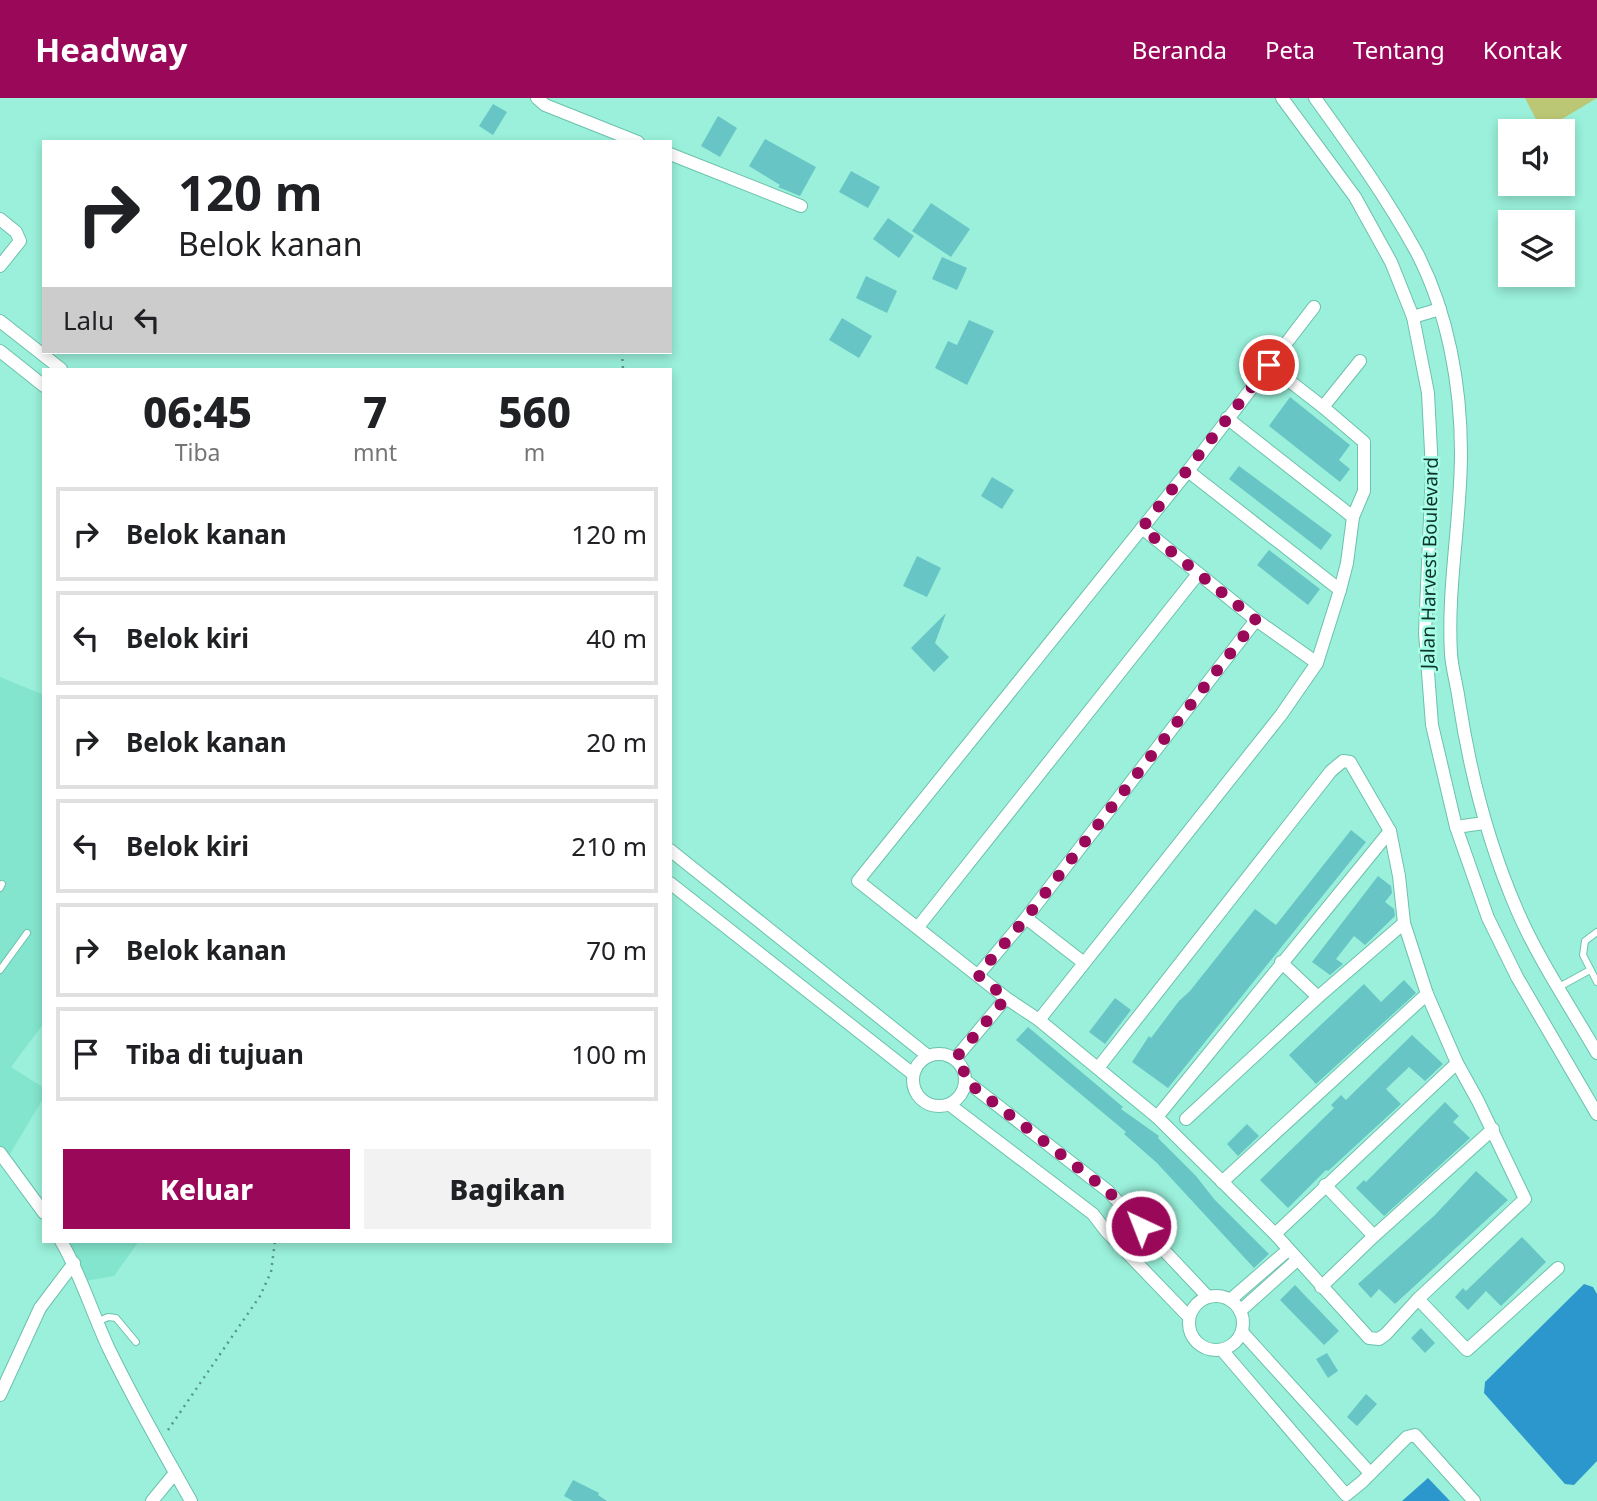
<!DOCTYPE html>
<html lang="id">
<head>
<meta charset="utf-8">
<style>
	body { margin:0; font-family:"Noto Sans",sans-serif; background:#f2f2f2; color:#202124; height:100vh; display:flex; flex-direction:column; font-size:26px; white-space:nowrap }
	* { box-sizing:border-box; margin:0 }
	p { font-size:23px; color:#757577 }
	.icon { flex:none; width:38px; height:38px; fill:none; stroke:currentColor; stroke-width:2; stroke-linecap:round; stroke-linejoin:round }
	.map { position:relative; flex:1; overflow:hidden }
	.details { position:absolute; left:42px; top:270px; width:630px; height:875px; display:flex; flex-direction:column; background:#fff; border-radius:0px; box-shadow:0 4px 10px #0003 }
	.details>* { flex:none }
	.hud { position:absolute; left:42px; top:42px; width:630px; height:214px; border-radius:0px; box-shadow:0 4px 10px #0003; background:#fff; color:#202124; overflow:hidden }
	.buttons { position:absolute; left:1498px; top:21px; display:grid; gap:14px }
	.buttons a { display:grid; place-items:center; width:77px; height:77px; border-radius:0px; background:#fff; box-shadow:0 4px 10px #0003; font-size:35px }
	.pin { position:absolute; display:grid; place-items:center; width:60px; height:60px; color:#fff; margin:-30px; border:4px solid #fff; border-radius:50%; box-shadow:0 2px 7px #0007 }
	.me { position:absolute; width:77px; margin:-38px; rotate:317deg; stroke-linejoin:round; filter:drop-shadow(0 0 5px #0008) }
	.turn { display:flex; align-items:center; gap:24px; height:147px; padding:0 21px; font-size:32px }
	.turn .icon { width:91px; height:91px; stroke-width:2.5 }
	.turn b { display:block; font-size:49px; line-height:60px }
	.then { display:flex; align-items:center; height:66px; padding:0 21px; background:#0003; gap:14px; font-size:26px }
	.eta { display:flex; justify-content:space-evenly; align-items:center; height:119px; text-align:center }
	.eta b { font-size:42px; font-weight:800; line-height:49px }
	.cta { display:flex; gap:14px; margin-top:auto; padding:14px 21px }
	.cta a { flex:1; height:80px; border-radius:0px; background:#9a0859; color:#fff; font-size:28px; font-weight:800; line-height:80px; text-align:center }
	.cta a+a { background:#f2f2f2; color:#202124 }
	ul { padding:0; list-style:none }
	li { display:flex; align-items:center; gap:21px; height:94px; margin:0 14px 10px; padding:0 7px; border:4px solid #e0e0e0; border-radius:0px }
	li div { flex:1 }
	li b { display:block; font-size:26px }
	li em { font-style:normal }
	header { display:flex; align-items:center; gap:42px; box-sizing:border-box; height:98px; padding:0 35px; background:#9a0859; color:#fff }
	header strong { font-size:33px }
	nav { display:flex; gap:38px; margin-inline-start:auto; font-size:24px }
	.map>svg:first-child { display:block }
</style>
</head>
<body>
<header>
<strong>Headway</strong>
<nav><a>Beranda</a><a>Peta</a><a>Tentang</a><a>Kontak</a></nav>
</header>
<div class="map">
<svg width="1597" height="1403" viewBox="0 0 1597 1403">
	<rect width="100%" height="100%" fill="#9af0da"/>
	<g fill="#83e5cd">
		<polygon points="0,579 44,597 44,925 11,969 44,990 44,999 5,1064 0,1059"/>
		<polygon points="61,1143 139,1143 114,1178 85,1183"/>
	</g>
	<polygon fill="#bbc774" points="1525,0 1597,0 1542,33"/>
	<g fill="#2c97cd">
		<polygon points="1584,1186 1593,1189 1597,1196 1597,1363 1574,1387 1565,1386 1484,1295 1485,1284"/>
		<polygon points="1428,1380 1450,1403 1402,1403"/>
	</g>
	<g fill="#67c5c6">
		<polygon points="493,6 507,14 493,37 479,28"/>
		<polygon points="718,18 737,30 720,59 701,48"/>
		<polygon points="765,41 816,69 800,98 778,89 780,87 749,68"/>
		<polygon points="851,73 880,89 868,110 839,94"/>
		<polygon points="931,105 970,131 951,159 912,133"/>
		<polygon points="888,120 914,138 899,160 873,141"/>
		<polygon points="942,159 967,170 957,192 932,181"/>
		<polygon points="866,178 897,193 887,215 856,200"/>
		<polygon points="842,220 872,238 859,260 829,242"/>
		<polygon points="969,222 994,233 967,287 935,270 948,243 957,247"/>
		<polygon points="1290,299 1350,347 1339,362 1350,371 1340,384 1269,328"/>
		<polygon points="1239,368 1332,437 1321,452 1229,381"/>
		<polygon points="992,379 1014,392 1002,411 981,398"/>
		<polygon points="1269,452 1320,491 1308,507 1257,467"/>
		<polygon points="917,458 941,470 927,499 903,488"/>
		<polygon points="946,515 935,545 949,559 934,574 911,550"/>
		<polygon points="1351,732 1366,744 1168,990 1132,964 1149,938 1151,940 1179,903 1190,893 1255,811 1276,827"/>
		<polygon points="1378,778 1391,788 1392,795 1385,804 1394,811 1395,818 1365,847 1354,838 1336,861 1343,866 1330,877 1312,864"/>
		<polygon points="1404,882 1416,895 1316,986 1289,957 1364,886 1381,904"/>
		<polygon points="1115,900 1131,912 1105,946 1089,934"/>
		<polygon points="1028,929 1123,1009 1121,1011 1159,1038 1158,1040 1196,1078 1214,1101 1269,1156 1254,1170 1157,1065 1124,1036 1126,1034 1016,942"/>
		<polygon points="1412,937 1443,966 1425,983 1409,969 1386,991 1401,1006 1328,1073 1326,1072 1288,1110 1260,1082 1334,1010 1331,1007 1341,997 1346,1002"/>
		<polygon points="1445,1004 1459,1018 1453,1024 1470,1040 1384,1118 1356,1090 1364,1082 1366,1084"/>
		<polygon points="1247,1026 1259,1038 1238,1058 1227,1046"/>
		<polygon points="1476,1073 1508,1102 1395,1206 1379,1191 1371,1200 1358,1186 1435,1117"/>
		<polygon points="1522,1139 1546,1164 1501,1208 1486,1193 1468,1212 1455,1199 1463,1190 1466,1193"/>
		<polygon points="1295,1187 1339,1233 1324,1247 1280,1202"/>
		<polygon points="1421,1230 1435,1245 1425,1255 1411,1240"/>
		<polygon points="1327,1255 1338,1273 1328,1280 1316,1261"/>
		<polygon points="1366,1296 1377,1306 1357,1328 1347,1319"/>
		<polygon points="573,1382 599,1395 598,1397 607,1403 573,1403 564,1398"/>
	</g>
	<g fill="none" stroke-linecap="round" stroke-linejoin="round">
		<defs>
			<g id="lane">
				<polyline points="0,790 2,786"/>
				<polyline points="1597,834 1585,843 1583,857 1597,884"/>
				<polyline points="0,872 27,835"/>
				<polyline points="1559,889 1590,872"/>
				<polyline points="97,1224 108,1219 116,1220 136,1244"/>
			</g>
			<g id="street">
				<polyline points="537,0 545,7 638,44"/>
				<polyline points="1282,0 1355,99 1391,164 1413,219 1428,295 1432,373 1425,535 1432,627 1456,729 1488,820 1517,879 1597,1016"/>
				<path d="M 1315,0 C 1351,50 1387,100 1417,155 C 1448,215 1461,287 1461,355 C 1461,422 1447,489 1451,556 C 1452,571 1457,587 1459,603 C 1470,675 1488,745 1517,812 C 1537,859 1571,910 1597,955"/>
				<polyline points="670,56 801,108"/>
				<polyline points="0,121 16,134 20,143 0,168"/>
				<polyline points="1413,219 1440,211"/>
				<polyline points="0,223 61,271"/>
				<polyline points="0,253 44,288"/>
				<polyline points="1323,309 1360,263"/>
				<polyline points="1227,320 1353,419"/>
				<polyline points="1188,373 1340,492"/>
				<polyline points="1142,430 1256,522 1317,565"/>
				<polyline points="1456,729 1484,725"/>
				<polyline points="670,752 928,958"/>
				<polyline points="670,785 913,976"/>
				<polyline points="1026,820 1084,865"/>
				<polyline points="918,829 1198,476"/>
				<polyline points="1281,864 1318,899"/>
				<polyline points="978,877 1026,820 1256,522"/>
				<polyline points="1039,922 1281,617 1317,565 1340,492 1347,465 1353,419 1364,393 1364,344 1323,309 1269,267"/>
				<circle cx="939" cy="982" r="26"/>
				<polyline points="955,961 1006,900"/>
				<polyline points="1098,970 1331,673 1343,663 1350,664 1390,733 1399,778 1404,825 1427,896 1457,965 1478,1003 1525,1101 1418,1201 1386,1236 1379,1241 1369,1240 1275,1136 1157,1019 1039,922 1006,900 858,783 1188,373 1314,209"/>
				<polyline points="966,983 1108,1093 1208,1199"/>
				<polyline points="950,1007 1093,1116 1106,1133 1189,1219"/>
				<polyline points="1157,1019 1390,733"/>
				<polyline points="1186,1021 1318,899 1404,825"/>
				<polyline points="0,1055 44,1115"/>
				<polyline points="1222,1084 1427,896"/>
				<polyline points="1325,1087 1374,1138"/>
				<polyline points="1275,1136 1457,965"/>
				<path d="M 61,1143 C 81,1177 92,1215 109,1251 C 134,1303 163,1353 191,1403"/>
				<polyline points="1321,1189 1374,1138 1493,1031"/>
				<circle cx="1216" cy="1225" r="27"/>
				<polyline points="1418,1201 1467,1252 1558,1170"/>
				<polyline points="1230,1202 1288,1152"/>
				<polyline points="1240,1213 1297,1162"/>
				<polyline points="1242,1234 1370,1375"/>
				<polyline points="1222,1252 1346,1397 1362,1384 1407,1339 1415,1337 1474,1403"/>
				<polyline points="0,1297 40,1210 74,1165"/>
				<polyline points="152,1403 175,1375"/>
			</g>
		</defs>
		<use href="#lane" stroke="#6cc1ac" stroke-width="8"/>
		<use href="#street" stroke="#6cc1ac" stroke-width="14"/>
		<g stroke="#589687" stroke-width="2.5" stroke-dasharray="2 5" stroke-linecap="butt">
			<polyline points="622,254 623,271"/>
			<polyline points="168,1332 260,1198 271,1174 275,1143"/>
		</g>
		<use href="#lane" stroke="#fff" stroke-width="6"/>
		<use href="#street" stroke="#fff" stroke-width="12"/>
	</g>
	<g fill="none" stroke-linecap="round" stroke-linejoin="round">
		<polyline stroke="#9a0859" stroke-width="12" stroke-dasharray="0 21.6" points="1141,1128 1108,1093 966,983 963,970 955,961 1006,900 978,877 1026,820 1256,522 1142,430 1269,267"/>
	</g>
	<g text-anchor="middle" dominant-baseline="central" stroke-width="5" stroke-linejoin="round" paint-order="stroke">
		<g font-size="19" fill="#0e332b" stroke="#a7fee7">
			<text transform="translate(1429 465) rotate(-89)">Jalan Harvest Boulevard</text>
		</g>
	</g>
</svg>
<div class="buttons">
<a><svg class="icon" aria-label="sound" viewBox="0 0 24 24"><path d="M4 9h4l5-4v14l-5-4H4zM17 9q2 3 0 6"/></svg></a>
<a><svg class="icon" aria-label="layers" viewBox="0 0 24 24"><path d="M12 4l9 5-9 5-9-5zM3 14l9 5 9-5"/></svg></a>
</div>
<div class="pin" style="left:1269px;top:267px;background:#d93025"><svg class="icon" aria-label="arrive" viewBox="0 0 24 24"><path d="M6 21V4h12l-3 4 3 4H6"/></svg></div>
<svg class="me" style="left:1141px;top:1128px" viewBox="-20 -20 40 40"><circle r="17" fill="#9a0859" stroke="#fff" stroke-width="3"/><path d="M0-11L8 9 0 5-8 9z" fill="#fff"/></svg>
<div class="hud">
<div class="turn"><svg class="icon" aria-label="right" viewBox="0 0 24 24"><path d="M7 20v-9h11M14 6l5 5-5 5"/></svg><div><b>120 m</b>Belok kanan</div></div>
<div class="then">Lalu<svg class="icon" aria-label="left" viewBox="0 0 24 24"><path d="M17 20v-9H6M10 6l-5 5 5 5"/></svg></div>
</div>
<section class="details">
<div class="eta">
<div><b>06:45</b><p>Tiba</p></div>
<div><b>7</b><p>mnt</p></div>
<div><b>560</b><p>m</p></div>
</div>
<ul>
<li><svg class="icon" aria-label="right" viewBox="0 0 24 24"><path d="M7 20v-9h11M14 6l5 5-5 5"/></svg><div><b>Belok kanan</b></div><em>120 m</em></li>
<li><svg class="icon" aria-label="left" viewBox="0 0 24 24"><path d="M17 20v-9H6M10 6l-5 5 5 5"/></svg><div><b>Belok kiri</b></div><em>40 m</em></li>
<li><svg class="icon" aria-label="right" viewBox="0 0 24 24"><path d="M7 20v-9h11M14 6l5 5-5 5"/></svg><div><b>Belok kanan</b></div><em>20 m</em></li>
<li><svg class="icon" aria-label="left" viewBox="0 0 24 24"><path d="M17 20v-9H6M10 6l-5 5 5 5"/></svg><div><b>Belok kiri</b></div><em>210 m</em></li>
<li><svg class="icon" aria-label="right" viewBox="0 0 24 24"><path d="M7 20v-9h11M14 6l5 5-5 5"/></svg><div><b>Belok kanan</b></div><em>70 m</em></li>
<li><svg class="icon" aria-label="arrive" viewBox="0 0 24 24"><path d="M6 21V4h12l-3 4 3 4H6"/></svg><div><b>Tiba di tujuan</b></div><em>100 m</em></li>
</ul>
<div class="cta"><a>Keluar</a><a>Bagikan</a></div>
</section>
</div>
</body>
</html>
